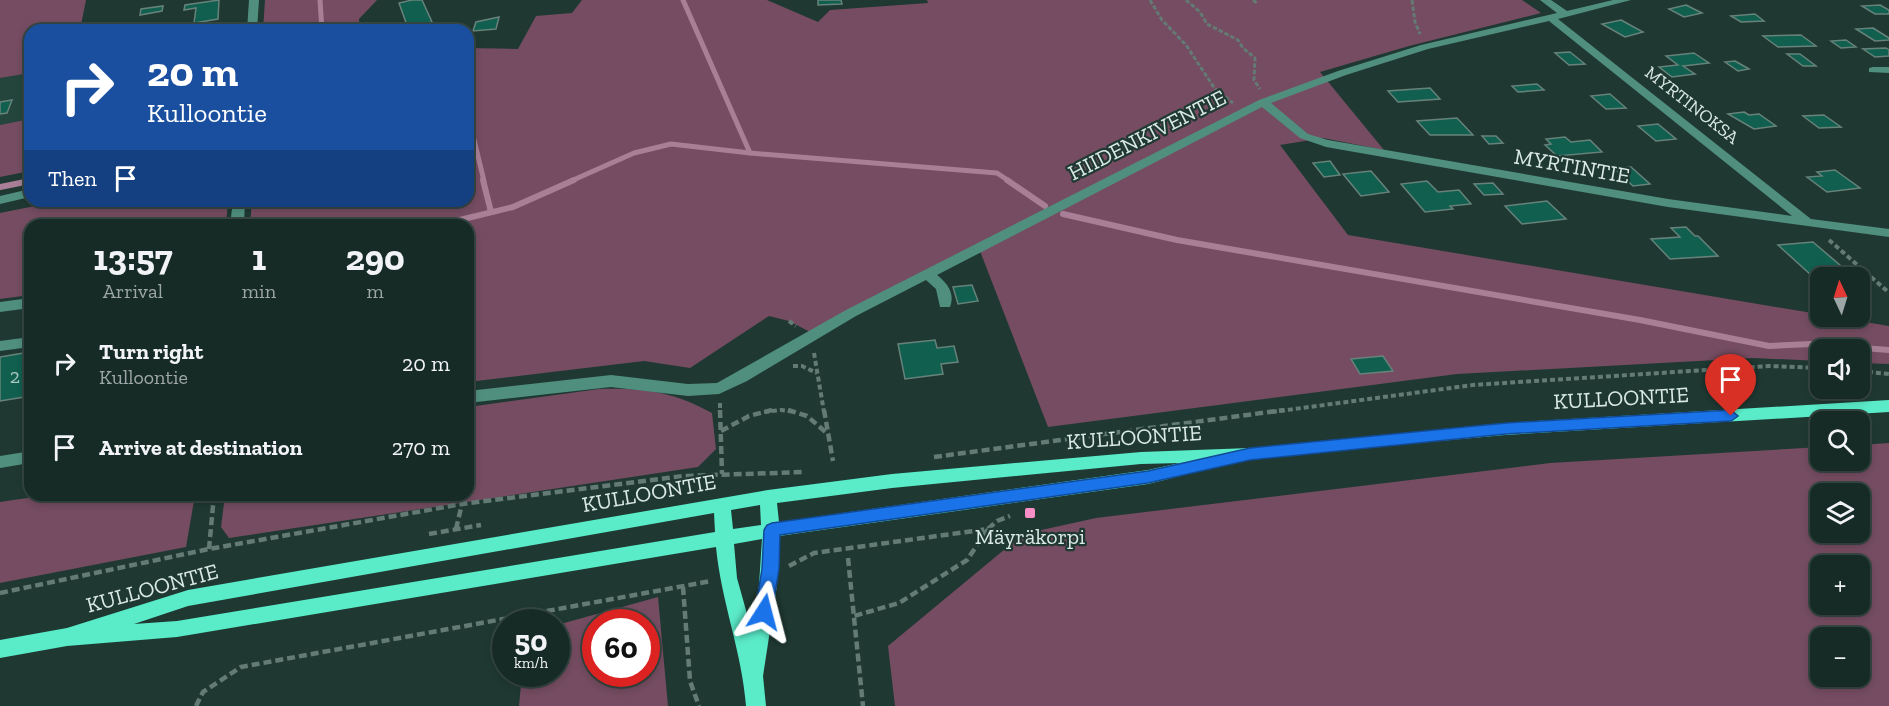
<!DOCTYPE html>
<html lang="en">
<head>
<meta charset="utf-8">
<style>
	body { margin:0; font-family:"Zilla Slab",serif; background:#243732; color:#f1f3f6; height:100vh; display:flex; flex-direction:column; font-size:22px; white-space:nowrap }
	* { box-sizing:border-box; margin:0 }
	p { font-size:20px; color:#9ea7a7 }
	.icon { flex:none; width:33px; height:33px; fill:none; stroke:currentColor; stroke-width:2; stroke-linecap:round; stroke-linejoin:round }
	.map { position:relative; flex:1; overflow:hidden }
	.sheet { position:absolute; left:24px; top:219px; width:450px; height:282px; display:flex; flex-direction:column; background:#172b26; border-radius:18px; box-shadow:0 3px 9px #0003,0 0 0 2px #364743 }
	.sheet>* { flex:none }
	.guide { position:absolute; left:24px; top:24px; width:450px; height:183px; border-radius:18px; box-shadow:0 3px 9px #0003,0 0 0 2px #364743; background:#1a4fa0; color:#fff; overflow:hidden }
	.needle { width:39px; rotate:356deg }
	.tools { position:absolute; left:1810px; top:267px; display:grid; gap:12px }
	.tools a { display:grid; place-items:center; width:60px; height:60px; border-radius:12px; background:#172b26; box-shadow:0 3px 9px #0003,0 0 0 2px #364743; font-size:30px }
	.speed { position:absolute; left:492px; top:609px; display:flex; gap:12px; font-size:30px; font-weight:700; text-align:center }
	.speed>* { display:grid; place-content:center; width:78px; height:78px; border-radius:50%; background:#172b26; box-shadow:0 3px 9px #0003,0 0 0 2px #364743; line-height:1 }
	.speed small { font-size:15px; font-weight:400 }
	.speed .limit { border:9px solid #d22; background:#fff; color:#111 }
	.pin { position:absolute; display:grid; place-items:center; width:51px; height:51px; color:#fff; margin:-62px -26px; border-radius:50% 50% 50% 0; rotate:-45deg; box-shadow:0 0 6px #0007 }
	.pin .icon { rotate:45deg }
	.me { position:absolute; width:66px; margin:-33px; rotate:9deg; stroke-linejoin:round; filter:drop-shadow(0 0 4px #0008) }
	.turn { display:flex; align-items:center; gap:21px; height:126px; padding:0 24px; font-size:27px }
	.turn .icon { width:78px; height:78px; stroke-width:2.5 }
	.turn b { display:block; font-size:42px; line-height:51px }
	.then { display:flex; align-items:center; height:57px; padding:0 24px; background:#0003; gap:12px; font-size:22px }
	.eta { display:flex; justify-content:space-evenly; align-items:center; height:102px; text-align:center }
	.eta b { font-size:36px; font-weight:700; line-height:42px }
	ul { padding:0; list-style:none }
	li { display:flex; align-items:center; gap:18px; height:84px; padding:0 24px }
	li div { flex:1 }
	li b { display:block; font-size:22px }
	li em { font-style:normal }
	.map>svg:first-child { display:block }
</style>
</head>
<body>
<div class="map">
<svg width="1889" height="706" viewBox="0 0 1889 706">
	<rect width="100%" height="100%" fill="#1f3932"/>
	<polygon fill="#23453c" points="30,73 30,119 0,125 0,78"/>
	<g fill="#754c61" fill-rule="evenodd">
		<polygon points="0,0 86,0 80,30 30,30 30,73 0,78"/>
		<polygon points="265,0 377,0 359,19 360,30 263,30"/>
		<polygon points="582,0 767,0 818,22 830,10 928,3 927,0 1522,0 1541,13 1409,46 1320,72 1384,150 1323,138 1280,145 1348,235 1889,326 1889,364 1860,363 1860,350 1821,350 1821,361 1753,358 1457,374 1048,427 980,251 812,333 789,321 769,316 690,368 644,361 468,382 468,225 250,225 252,201 468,201 468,48 518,49 536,16 572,13"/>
		<polygon points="30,119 30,171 0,177 0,125"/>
		<polygon points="60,201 228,201 226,225 30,225 30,295 0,299 0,213"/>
		<path d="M 599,389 C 644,388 671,391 712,413 L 716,449 L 698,467 L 229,538 L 221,527 L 225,495 L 468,495 L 468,407 Z"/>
		<path d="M 1889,443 L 1889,706 L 895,706 L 888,646 L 1023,534 L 1096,518 L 1550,463 L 1821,447 L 1821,460 L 1860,460 L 1860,445 ZM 1821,494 L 1860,494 L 1860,532 L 1821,532 ZM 1821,566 L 1860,566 L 1860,604 L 1821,604 ZM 1821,638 L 1860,638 L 1860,676 L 1821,676 Z"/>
		<polygon points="47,495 195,495 186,547 0,583 0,502"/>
		<path d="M 658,597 L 668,706 L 519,706 L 522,674 L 556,674 L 557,625 ZM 596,622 L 646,622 L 646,674 L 596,674 Z"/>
	</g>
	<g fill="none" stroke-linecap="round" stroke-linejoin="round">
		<g stroke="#a87f96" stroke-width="5">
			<polyline points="320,0 322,30"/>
			<polyline points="683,0 750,153"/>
			<polyline points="468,115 484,181"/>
			<polyline points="571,181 634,153 671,144 750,153 997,173 1009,181"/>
		</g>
		<g stroke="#a87f96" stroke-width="6">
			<polyline points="483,180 491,212"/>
			<polyline points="1007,180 1045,206"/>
			<polyline points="0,187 30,181"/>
			<polyline points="1063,214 1177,240 1640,320 1769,346 1811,344 1889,350"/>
			<polyline points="439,225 513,207 574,180"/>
		</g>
	</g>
	<g fill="#105f4f" stroke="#67827a" stroke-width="1.5">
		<polygon points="219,0 218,19 194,23 196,8 184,10 185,5"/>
		<polygon points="412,0 422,0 432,22 408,28 399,3"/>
		<polygon points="818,0 841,0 842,4 818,5"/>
		<polygon points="1686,5 1702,13 1684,17 1669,9"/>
		<polygon points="1880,5 1889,10 1889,14 1875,14 1862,6"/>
		<polygon points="163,6 162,11 140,15 141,9"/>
		<polygon points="1755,14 1764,21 1741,22 1731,16"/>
		<polygon points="499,17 496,29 473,31 476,22"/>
		<polygon points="1621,20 1643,32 1625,37 1602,24"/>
		<polygon points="1873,28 1889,38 1889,40 1875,41 1856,29"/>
		<polygon points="1801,35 1816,46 1778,47 1763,36"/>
		<polygon points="1846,40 1856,47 1841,48 1831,41"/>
		<polygon points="1886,48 1889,50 1889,56 1875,57 1863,49"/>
		<polygon points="1570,52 1585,64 1569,65 1555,53"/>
		<polygon points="1694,53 1709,63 1683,66 1695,74 1672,77 1659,67 1678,65 1666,56"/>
		<polygon points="1787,54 1800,54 1816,66 1803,66"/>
		<polygon points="1735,61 1749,69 1738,71 1725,62"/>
		<polygon points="1537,84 1544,90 1518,92 1512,86"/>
		<polygon points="1430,88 1440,99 1398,102 1388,91"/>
		<polygon points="1610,94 1626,108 1606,109 1591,96"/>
		<polygon points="12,100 7,113 0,114 0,102"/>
		<polygon points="1744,112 1749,115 1759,114 1776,126 1754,129 1728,114"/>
		<polygon points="1824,115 1841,127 1819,128 1803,116"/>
		<polygon points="1457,118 1473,135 1430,135 1417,121"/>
		<polygon points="1658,124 1676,139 1656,141 1638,126"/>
		<polygon points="1482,136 1496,136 1503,143 1489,144"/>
		<polygon points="1565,137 1571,142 1590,140 1602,152 1557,156 1545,145 1551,144 1546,139"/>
		<polygon points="1330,161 1340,175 1324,177 1313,163"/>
		<polygon points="1631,167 1650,184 1633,186 1615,169"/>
		<polygon points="1835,170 1860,188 1827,192 1807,177 1822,176 1817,172"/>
		<polygon points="1371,171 1389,192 1361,196 1343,174"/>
		<polygon points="1427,181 1438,192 1459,190 1471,204 1450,206 1453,209 1425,212 1401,184"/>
		<polygon points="1493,183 1503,194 1484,195 1474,184"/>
		<polygon points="1547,201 1566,219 1522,224 1505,206"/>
		<polygon points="1686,227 1695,236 1698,236 1718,256 1670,259 1651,239 1680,237 1671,228"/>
		<polygon points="1813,242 1848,272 1811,275 1778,245"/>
		<polygon points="972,285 978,301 958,304 953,287"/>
		<polygon points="935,340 937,348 954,346 958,362 941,364 943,374 905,379 898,344"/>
		<polygon points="30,352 30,396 0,401 0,357"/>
		<polygon points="1383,356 1393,371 1360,374 1351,359"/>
	</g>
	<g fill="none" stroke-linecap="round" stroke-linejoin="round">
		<g stroke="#647a74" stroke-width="3" stroke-dasharray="4.5 2" stroke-linecap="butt">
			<polyline points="1150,0 1162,20 1186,45 1215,89 1233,103"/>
			<polyline points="1186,0 1200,12 1207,24 1238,40 1243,48 1255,58 1254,80 1260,89"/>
			<polyline points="1253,0 1258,4"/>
			<polyline points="1412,0 1415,22 1420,34"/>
		</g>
		<g stroke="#647a74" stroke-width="4" stroke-dasharray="5 3" stroke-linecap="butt">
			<polyline points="1829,240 1887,291"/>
			<polyline points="789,321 796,326"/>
			<polyline points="814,353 824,412"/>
			<polyline points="793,366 802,366 817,373"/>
			<polyline points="1860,371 1889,374"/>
			<polyline points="720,403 720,412"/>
			<polyline points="764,412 781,410 796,412"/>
			<polyline points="1272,412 1473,385 1769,366 1821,368"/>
		</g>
		<g stroke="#647a74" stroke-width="4.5" stroke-dasharray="8 4" stroke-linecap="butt">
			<polyline points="720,410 722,474"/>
			<polyline points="788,410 807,416 829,435"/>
			<polyline points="824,410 833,461"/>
			<polyline points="721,431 749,416 772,410"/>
			<polyline points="934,457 1284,410"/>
			<polyline points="456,529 462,504"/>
			<polyline points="988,529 997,521 1010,516"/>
			<polyline points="429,534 481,525"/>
			<polyline points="209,549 214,495"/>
			<polyline points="848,558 863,706"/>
			<polyline points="789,566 814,553 988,529 967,560 899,603 854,616"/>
			<polyline points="683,587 690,681 699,706"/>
			<polyline points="0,593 209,549 462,504 683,476 805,472"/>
			<polyline points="196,706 203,692 241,667 711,581"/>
		</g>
		<g fill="#508f7e" fill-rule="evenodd">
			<polygon points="249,0 259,0 257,30 247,30"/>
			<path d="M 1540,0 L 1551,0 L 1567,11 L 1613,0 L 1631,0 L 1558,19 L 1811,219 L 1889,229 L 1889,237 L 1668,207 L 1326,147 L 1300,138 L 1262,107 L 937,275 C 948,284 955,293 950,307 L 940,307 L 936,289 L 926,280 L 856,316 L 747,381 L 719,394 L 688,396 L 611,387 L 468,403 L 468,391 L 611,375 L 688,384 L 717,383 L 846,310 L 1259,100 L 1338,71 L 1421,45 L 1557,13 ZM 1549,21 L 1792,216 L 1668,199 L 1328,140 L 1308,134 L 1271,103 L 1346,75 L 1428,49 Z"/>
			<polygon points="1873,67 1889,67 1889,73 1869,72 1869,68"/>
			<polygon points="30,189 30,197 0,204 0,196"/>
			<polygon points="233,201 245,201 244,225 230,225"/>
			<polygon points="30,298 30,308 0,312 0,302"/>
			<polygon points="30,337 30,347 0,351 0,341"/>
			<polygon points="25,452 30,453 30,463 0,468 0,456"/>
		</g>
		<path fill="#5aebc9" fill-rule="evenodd" d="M 1889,400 L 1889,412 L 1505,435 L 1220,461 L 1218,467 L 1212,468 L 1148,484 L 779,536 L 777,585 L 763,676 L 766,706 L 746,706 C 742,652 721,601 716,547 L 177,637 L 67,646 L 0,658 L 0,640 L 67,628 L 188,590 L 768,490 L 892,474 L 1141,452 L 1250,448 L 1505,423 ZM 1180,463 L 1148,470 L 779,522 L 777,503 L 892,488 L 1141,464 ZM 760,505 L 761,525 L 733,529 L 731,510 ZM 714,513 L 715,532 L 177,621 L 134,624 L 188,606 ZM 762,539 L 759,585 L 752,632 L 737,578 L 734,544 Z"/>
	</g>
	<polygon fill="#1a73e8" stroke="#114b97" stroke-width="1.5" points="1731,410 1738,416 1731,421 1506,434 1250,460 1148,483 780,535 779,569 772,612 770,618 764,620 758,618 755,612 762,569 764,530 767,525 772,523 1148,471 1250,448 1506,423"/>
	<rect fill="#fa8fc7" stroke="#1f3932" stroke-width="2" x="1024" y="507" width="12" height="12" rx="3"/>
	<g text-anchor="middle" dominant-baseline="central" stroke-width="4.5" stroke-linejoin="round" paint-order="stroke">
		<g font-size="18" fill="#dae9e5" stroke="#1f3932">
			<text transform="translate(1692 105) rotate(38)">MYRTINOKSA</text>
		</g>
		<g font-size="20" fill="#a8c6c0">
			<text x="15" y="376">2</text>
		</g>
		<g font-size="22" fill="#dae9e5" stroke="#1f3932">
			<text transform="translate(1147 135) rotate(-27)">HIIDENKIVENTIE</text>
			<text transform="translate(1572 166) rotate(10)">MYRTINTIE</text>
			<text transform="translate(1621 398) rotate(-3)">KULLOONTIE</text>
			<text transform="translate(1134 437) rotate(-4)">KULLOONTIE</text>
			<text transform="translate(649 493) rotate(-10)">KULLOONTIE</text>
			<text transform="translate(152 588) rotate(-15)">KULLOONTIE</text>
		</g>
		<g font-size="22" fill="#dae9e5" stroke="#1f3932">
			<text x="1030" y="536">Mäyräkorpi</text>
		</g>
	</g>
</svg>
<div class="tools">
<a><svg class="needle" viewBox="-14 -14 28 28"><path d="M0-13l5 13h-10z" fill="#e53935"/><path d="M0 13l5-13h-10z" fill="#9ea7a7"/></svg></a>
<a><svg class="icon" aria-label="sound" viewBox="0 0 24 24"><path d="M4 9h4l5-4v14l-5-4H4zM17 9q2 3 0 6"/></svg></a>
<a><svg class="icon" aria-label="search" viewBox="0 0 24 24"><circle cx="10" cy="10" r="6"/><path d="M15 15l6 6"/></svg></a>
<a><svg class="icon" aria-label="layers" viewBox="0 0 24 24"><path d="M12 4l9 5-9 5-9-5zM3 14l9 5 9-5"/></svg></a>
<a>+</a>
<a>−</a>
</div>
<div class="speed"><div>50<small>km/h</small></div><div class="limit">60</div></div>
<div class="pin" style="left:1731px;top:416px;background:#d93025"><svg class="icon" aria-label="arrive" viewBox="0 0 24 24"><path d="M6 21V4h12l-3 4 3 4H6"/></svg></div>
<svg class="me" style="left:764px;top:612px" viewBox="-20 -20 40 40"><path d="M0-17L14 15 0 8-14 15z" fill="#1a73e8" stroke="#fff" stroke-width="4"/></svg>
<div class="guide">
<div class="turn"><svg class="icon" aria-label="right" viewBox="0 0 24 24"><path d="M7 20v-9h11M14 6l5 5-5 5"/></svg><div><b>20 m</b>Kulloontie</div></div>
<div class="then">Then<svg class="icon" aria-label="arrive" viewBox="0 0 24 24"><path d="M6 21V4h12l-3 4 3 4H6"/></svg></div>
</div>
<section class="sheet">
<div class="eta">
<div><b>13:57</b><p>Arrival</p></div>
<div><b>1</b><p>min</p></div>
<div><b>290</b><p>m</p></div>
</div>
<ul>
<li><svg class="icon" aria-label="right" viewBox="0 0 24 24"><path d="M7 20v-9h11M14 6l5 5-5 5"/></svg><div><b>Turn right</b><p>Kulloontie</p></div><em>20 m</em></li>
<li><svg class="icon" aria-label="arrive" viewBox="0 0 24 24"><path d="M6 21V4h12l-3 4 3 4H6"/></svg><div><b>Arrive at destination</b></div><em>270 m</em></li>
</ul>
</section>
</div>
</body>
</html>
